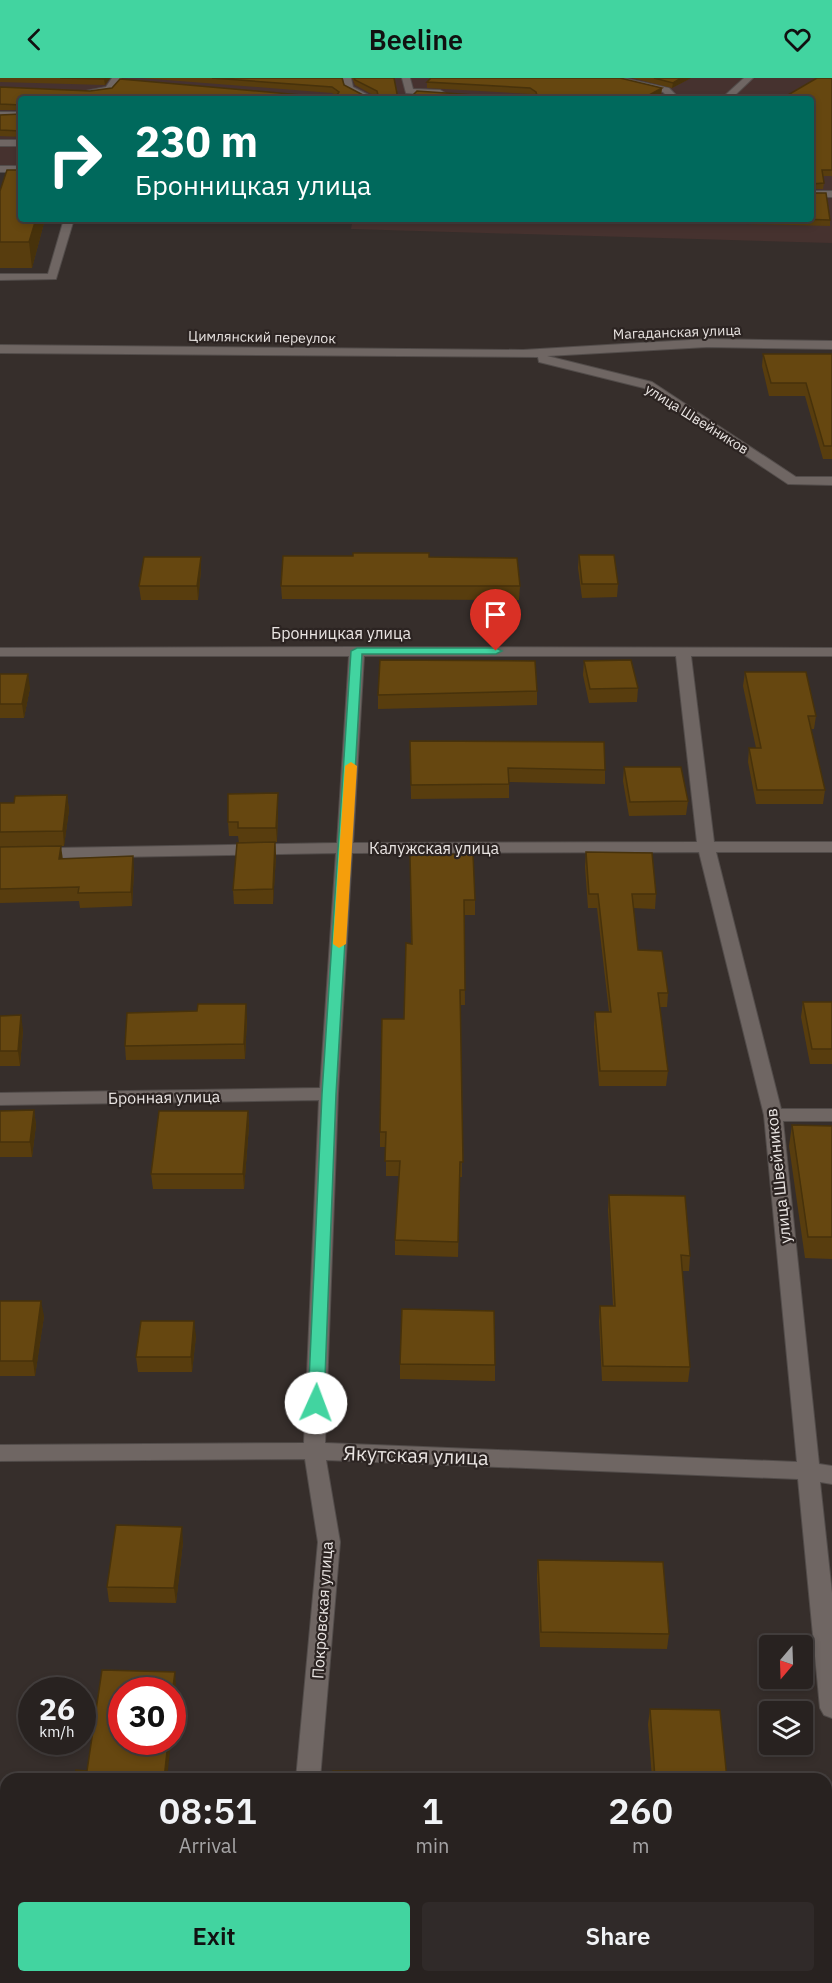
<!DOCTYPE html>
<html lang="en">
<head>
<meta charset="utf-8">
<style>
	body { margin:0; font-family:"IBM Plex Sans",sans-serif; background:#302a29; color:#f1f3f6; height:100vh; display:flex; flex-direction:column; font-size:22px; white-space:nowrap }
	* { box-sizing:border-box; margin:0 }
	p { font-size:20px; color:#a5a4a5 }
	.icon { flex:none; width:33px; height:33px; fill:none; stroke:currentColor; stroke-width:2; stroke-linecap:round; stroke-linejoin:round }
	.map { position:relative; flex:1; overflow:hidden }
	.panel { position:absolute; left:0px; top:1695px; width:832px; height:210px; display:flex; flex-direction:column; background:#282220; border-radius:18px 18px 0 0; box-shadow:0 3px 9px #0003,0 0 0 2px #443f3e }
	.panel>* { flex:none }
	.guide { position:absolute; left:18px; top:18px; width:796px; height:126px; border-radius:6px; box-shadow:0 3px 9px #0003,0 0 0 2px #443f3e; background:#00695c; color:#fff; overflow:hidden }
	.needle { width:39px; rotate:199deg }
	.controls { position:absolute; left:759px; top:1557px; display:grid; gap:12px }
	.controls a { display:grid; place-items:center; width:54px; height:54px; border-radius:6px; background:#282220; box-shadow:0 3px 9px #0003,0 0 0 2px #443f3e; font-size:30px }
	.speed { position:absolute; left:18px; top:1599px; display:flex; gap:12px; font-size:30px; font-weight:700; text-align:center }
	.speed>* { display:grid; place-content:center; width:78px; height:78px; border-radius:50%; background:#282220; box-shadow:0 3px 9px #0003,0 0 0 2px #443f3e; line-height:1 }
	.speed small { font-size:15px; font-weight:400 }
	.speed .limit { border:9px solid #d22; background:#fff; color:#111 }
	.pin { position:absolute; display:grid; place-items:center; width:51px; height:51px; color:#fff; margin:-62px -26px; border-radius:50% 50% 50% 0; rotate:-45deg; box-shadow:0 0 6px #0007 }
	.pin .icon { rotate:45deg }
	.me { position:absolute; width:66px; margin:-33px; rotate:2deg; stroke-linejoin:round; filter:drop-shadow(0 0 4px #0008) }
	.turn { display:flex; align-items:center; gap:21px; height:126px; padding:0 18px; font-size:27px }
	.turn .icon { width:78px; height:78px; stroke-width:2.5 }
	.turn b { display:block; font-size:42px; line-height:51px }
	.eta { display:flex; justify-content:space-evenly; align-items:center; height:102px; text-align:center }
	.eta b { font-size:36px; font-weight:600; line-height:42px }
	.button { display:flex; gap:12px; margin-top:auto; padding:12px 18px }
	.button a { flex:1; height:69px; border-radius:6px; background:#42d4a0; color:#111; font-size:24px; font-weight:600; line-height:69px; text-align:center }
	.button a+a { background:#302a29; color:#f1f3f6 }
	header { display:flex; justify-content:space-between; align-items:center; height:78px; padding:0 18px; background:#42d4a0; color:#111; font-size:27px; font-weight:600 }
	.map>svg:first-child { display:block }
</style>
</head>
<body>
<header><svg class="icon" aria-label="back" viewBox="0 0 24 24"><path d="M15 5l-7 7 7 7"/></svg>Beeline<svg class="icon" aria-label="heart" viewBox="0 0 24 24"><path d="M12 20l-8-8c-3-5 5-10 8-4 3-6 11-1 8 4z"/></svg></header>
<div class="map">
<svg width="832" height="1905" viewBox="0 0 832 1905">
	<rect width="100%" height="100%" fill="#362e2b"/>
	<polygon fill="#46322f" points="0,0 832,0 832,165 351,151 353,141 812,141 812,21 21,21 21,88 0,87"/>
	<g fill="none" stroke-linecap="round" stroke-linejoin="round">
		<defs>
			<g id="lane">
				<polygon points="112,0 121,0 112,13 91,16 86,13 106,9"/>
				<polygon points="343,0 351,0 353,9 376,21 364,21 346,12"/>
				<polygon points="402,0 410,0 413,11 440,12 445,15 440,18 406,15"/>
				<polygon points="607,0 623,0 669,10 680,21 670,21 663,14"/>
				<polygon points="744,0 753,0 731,21 721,21"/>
				<rect x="0" y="34" width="21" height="6"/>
				<rect x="0" y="62" width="21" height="6"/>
				<rect x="0" y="88" width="21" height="6"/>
				<rect x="812" y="113" width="20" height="6"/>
				<polygon points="64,141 74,141 56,201 0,202 0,196 48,196"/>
			</g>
			<g id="street">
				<polygon points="707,261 832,263 832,271 707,269 547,278 652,304 796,399 832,399 832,407 788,406 644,310 539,284 538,279 0,275 0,267 523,272"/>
				<path d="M 357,569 L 832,570 L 832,578 L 691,578 L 714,764 L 832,764 L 832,774 L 716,774 L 781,1031 L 832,1031 L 832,1043 L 783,1043 L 819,1386 L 832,1388 L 832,1406 L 820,1404 L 832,1515 L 832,1640 L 824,1637 L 820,1630 L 798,1401 L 326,1382 L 340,1464 L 320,1701 L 296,1701 L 318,1464 L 305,1381 L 0,1383 L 0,1367 L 304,1365 L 319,1022 L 0,1027 L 0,1015 L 320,1010 L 336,775 L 0,781 L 0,771 L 337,765 L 349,578 L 0,578 L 0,570 ZM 364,578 L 676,578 L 697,764 L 353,765 ZM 699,774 L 764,1037 L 797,1384 L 325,1365 L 338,1016 L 352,775 Z"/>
				<rect x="278" y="1899" width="26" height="6"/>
			</g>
		</defs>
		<use href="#lane" stroke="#524c4a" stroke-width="2"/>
		<use href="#street" stroke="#524c4a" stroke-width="2"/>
		<use href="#lane" fill="#6f6663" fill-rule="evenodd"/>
		<use href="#street" fill="#6f6663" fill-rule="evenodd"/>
	</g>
	<g fill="#583d0e">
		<polygon points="0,0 110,0 105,7 0,4"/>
		<polygon points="141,0 342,0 344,7 363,17 373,17 355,7 352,0 394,0 398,21 21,21 21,32 0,32 0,9 90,13 312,18 335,17 332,15"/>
		<polygon points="632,0 691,0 672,10"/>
		<polygon points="832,0 832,98 823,98 824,105 823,111 812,111 812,21"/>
		<polygon points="427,4 662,10 661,16 652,21 409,21 532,17 530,16 427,10"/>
		<polygon points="21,36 21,59 0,58 0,37"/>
		<polygon points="0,113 45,141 32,190 0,190"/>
		<polygon points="510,141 639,141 639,143"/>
		<polygon points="708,141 812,141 830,142 830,148 708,145"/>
		<polygon points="763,276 832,276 832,381 823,381 805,318 769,318 762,288"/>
		<polygon points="579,477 618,506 617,519 582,520 578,490"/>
		<polygon points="201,479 201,492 198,522 141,522 139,508"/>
		<polygon points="429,479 520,508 519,522 282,521 281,508"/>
		<polygon points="584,583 638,610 637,624 589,625 583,597"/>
		<polygon points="745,594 816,638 814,651 811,651 825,712 823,726 756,726 748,684 749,670 756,670 743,608"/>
		<polygon points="0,596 30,610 24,640 0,640"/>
		<polygon points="537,613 537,627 378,631 378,617"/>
		<polygon points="410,663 605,692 605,706 509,704 509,720 411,721"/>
		<polygon points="624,689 688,723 686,737 629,738 623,703"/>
		<polygon points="278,715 278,729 277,764 239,765 238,758 229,758 228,744"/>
		<polygon points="67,717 69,732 64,768 0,769 0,725 14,725"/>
		<polygon points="275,764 276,778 273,826 234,826 233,812"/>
		<polygon points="0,769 134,793 132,828 80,830 79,823 0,825"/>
		<polygon points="586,774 656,816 655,831 633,830 638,872 668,915 667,929 659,929 668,993 666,1008 599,1008 594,949 595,934 609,934 597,830 588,830 585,789"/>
		<polygon points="410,777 475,822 475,837 464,837 465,927 460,927 462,1099 460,1099 458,1179 395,1177 395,1162 399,1098 386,1098 386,1069 380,1069 380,1054 404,941 411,866"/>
		<polygon points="803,924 832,924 832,986 810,986 801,939"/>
		<polygon points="0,938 23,952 20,988 0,988"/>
		<polygon points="247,940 245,981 126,982 125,968"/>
		<polygon points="34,1032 36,1047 32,1079 0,1079 0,1033"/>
		<polygon points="248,1033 249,1048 244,1111 153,1111 151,1096"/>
		<polygon points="792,1047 832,1048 832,1181 805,1180 789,1068"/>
		<polygon points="609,1117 690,1178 689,1193 682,1193 690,1289 688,1304 602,1303 599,1243 600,1228 613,1228 608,1132"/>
		<polygon points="0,1223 44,1238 35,1298 0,1298"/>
		<polygon points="196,1258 192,1294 138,1294 136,1279"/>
		<polygon points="400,1286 495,1287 495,1303 400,1301"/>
		<polygon points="183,1464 176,1525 109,1524 107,1509"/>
		<polygon points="538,1482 669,1556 667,1571 540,1569 537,1498"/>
		<polygon points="650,1631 727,1701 652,1701 648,1646"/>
		<polygon points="48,1899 148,1899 148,1903 48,1901"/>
		<polygon points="656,1899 745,1899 745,1902 744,1905 657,1905"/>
	</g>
	<g fill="#47320b">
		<polygon points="105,0 110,0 105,7 104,1"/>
		<polygon points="681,0 691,0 672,10 673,5"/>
		<polygon points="662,10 661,16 652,21 642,21"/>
		<polygon points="36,141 45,141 32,190 29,164"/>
		<polygon points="201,479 201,492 198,522 197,508"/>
		<polygon points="28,596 30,610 24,640 22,626"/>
		<polygon points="278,715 278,729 277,764 276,750"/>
		<polygon points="67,717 69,732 64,768 63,753"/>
		<polygon points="275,764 276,778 273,826 273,811"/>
		<polygon points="61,768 63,782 59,781"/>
		<polygon points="133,778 134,793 132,828 131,814"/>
		<polygon points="246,926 247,940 245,981 244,966"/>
		<polygon points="21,937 23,952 20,988 18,973"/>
		<polygon points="34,1032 36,1047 32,1079 30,1064"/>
		<polygon points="248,1033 249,1048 244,1111 243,1096"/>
		<polygon points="41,1223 44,1238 35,1298 33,1283"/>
		<polygon points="194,1243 196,1258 192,1294 191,1279"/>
		<polygon points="182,1449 183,1464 176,1525 174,1510"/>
		<polygon points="175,1594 176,1609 172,1647 172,1616"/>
		<polygon points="168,1664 171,1664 167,1701 164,1701"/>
	</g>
	<g fill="#664710" stroke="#47320b" stroke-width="1.5">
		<polygon points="60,0 105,0 104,1"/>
		<polygon points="212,0 342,0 344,7 363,17 378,17 377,13 355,2 354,0 394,0 398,21 21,21 21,27 0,26 0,9 90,13 112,10 120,1 312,18 337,17 339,14 332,9"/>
		<polygon points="431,0 620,0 662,10 642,21 409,21 417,13 489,18 537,17 536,14 530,10 427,4"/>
		<polygon points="654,0 681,0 673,5"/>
		<polygon points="817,0 832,0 832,92 822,92 824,105 812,106 812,21 781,21"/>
		<polygon points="762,18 781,21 757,21"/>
		<polygon points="21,36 21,53 0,52 0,37"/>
		<polygon points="7,92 21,92 21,141 36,141 29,164 0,164 0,113"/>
		<polygon points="812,114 813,115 826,115 830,142 797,141 812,141"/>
		<polygon points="763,276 832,276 832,368 824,368 806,305 771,305"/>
		<polygon points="353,475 429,475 429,479 517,480 520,508 281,508 283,478 353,478"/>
		<polygon points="579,477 614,477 618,506 582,506"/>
		<polygon points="144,479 201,479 197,508 139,508"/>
		<polygon points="380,582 535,583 537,613 378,617"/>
		<polygon points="631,582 638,610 590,611 584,583"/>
		<polygon points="745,594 806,594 816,638 808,638 825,712 757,712 749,670 761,670"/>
		<polygon points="0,596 28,596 22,626 0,626"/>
		<polygon points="410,663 604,664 605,692 508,690 509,706 411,707"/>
		<polygon points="624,689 681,689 688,723 630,724"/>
		<polygon points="278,715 276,750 238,750 238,744 228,744 228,716"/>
		<polygon points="67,717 63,753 0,754 0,725 14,725 15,718"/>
		<polygon points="275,764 273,811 233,812 237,765"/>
		<polygon points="61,768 59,781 133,778 131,814 78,815 79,809 0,811 0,769"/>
		<polygon points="586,774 652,775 656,816 632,816 638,872 662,873 668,915 658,915 668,993 600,993 595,934 611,934 598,816 589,816"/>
		<polygon points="473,776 475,822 464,822 465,912 460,912 463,1084 460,1084 458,1164 395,1162 400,1083 385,1083 386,1054 380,1054 382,941 404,941 406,865 412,866 410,777"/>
		<polygon points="803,924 832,924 832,971 812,971"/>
		<polygon points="198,926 246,926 244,966 125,968 127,935 197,933"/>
		<polygon points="21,937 18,973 0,973 0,938"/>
		<polygon points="34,1032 30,1064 0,1064 0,1033"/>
		<polygon points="159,1033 248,1033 243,1096 151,1096"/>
		<polygon points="792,1047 832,1048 832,1159 808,1159"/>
		<polygon points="609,1117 685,1118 690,1178 681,1177 690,1289 603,1288 600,1228 615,1228"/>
		<polygon points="0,1223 41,1223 33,1283 0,1283"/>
		<polygon points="402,1231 494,1233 495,1287 400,1286"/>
		<polygon points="141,1243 194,1243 191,1279 136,1279"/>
		<polygon points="116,1447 182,1449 174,1510 107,1509"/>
		<polygon points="538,1482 663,1484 669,1556 541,1554"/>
		<polygon points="102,1592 175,1594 172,1616 172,1612 122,1612 122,1664 168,1664 164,1701 74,1701 76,1692 87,1693"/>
		<polygon points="650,1631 720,1632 727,1701 655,1701"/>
		<polygon points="333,1693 430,1694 430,1701 332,1701"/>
		<rect x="659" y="1899" width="86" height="3"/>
	</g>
	<polygon fill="#42d4a0" stroke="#2b8a68" stroke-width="1.5" points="357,570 496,570 502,573 496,576 362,576 336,1016 324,1325 322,1330 310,1330 308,1325 322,1016 351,573"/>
	<polygon fill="#f59e0b" points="351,684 357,688 346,866 339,870 333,866 345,688"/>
	<g text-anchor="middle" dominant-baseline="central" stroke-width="4.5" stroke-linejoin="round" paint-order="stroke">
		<g font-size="14" fill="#e9e4e2" stroke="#2c2422">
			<text transform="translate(677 254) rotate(-2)">Магаданская улица</text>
			<text transform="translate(262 259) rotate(1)">Цимлянский переулок</text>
			<text transform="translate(697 341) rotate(32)">улица Швейников</text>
		</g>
		<g font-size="16" fill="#e9e4e2" stroke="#2c2422">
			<text x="341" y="555">Бронницкая улица</text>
			<text x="434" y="770">Калужская улица</text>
			<text transform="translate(164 1019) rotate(-1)">Бронная улица</text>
			<text transform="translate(778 1098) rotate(-96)">улица Швейников</text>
			<text transform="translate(322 1532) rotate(-86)">Покровская улица</text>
		</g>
		<g font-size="20" fill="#e9e4e2" stroke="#2c2422">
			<text transform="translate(416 1377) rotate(2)">Якутская улица</text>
		</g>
	</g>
</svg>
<div class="controls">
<a><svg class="needle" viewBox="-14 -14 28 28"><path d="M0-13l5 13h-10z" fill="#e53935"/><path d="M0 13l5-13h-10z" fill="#a5a4a5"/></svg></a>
<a><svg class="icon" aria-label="layers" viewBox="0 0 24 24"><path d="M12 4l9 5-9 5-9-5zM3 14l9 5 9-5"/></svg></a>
</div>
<div class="speed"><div>26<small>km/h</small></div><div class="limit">30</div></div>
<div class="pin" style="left:496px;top:573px;background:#d93025"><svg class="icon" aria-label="arrive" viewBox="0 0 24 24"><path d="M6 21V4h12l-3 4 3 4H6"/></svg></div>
<svg class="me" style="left:316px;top:1325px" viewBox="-20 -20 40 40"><circle r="19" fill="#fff"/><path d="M0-13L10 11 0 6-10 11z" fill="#42d4a0"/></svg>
<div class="guide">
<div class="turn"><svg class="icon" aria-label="right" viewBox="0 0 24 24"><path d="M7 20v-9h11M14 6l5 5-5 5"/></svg><div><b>230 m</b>Бронницкая улица</div></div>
</div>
<section class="panel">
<div class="eta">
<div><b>08:51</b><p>Arrival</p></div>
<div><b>1</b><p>min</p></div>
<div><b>260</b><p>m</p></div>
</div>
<div class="button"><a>Exit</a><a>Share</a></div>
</section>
</div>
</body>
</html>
